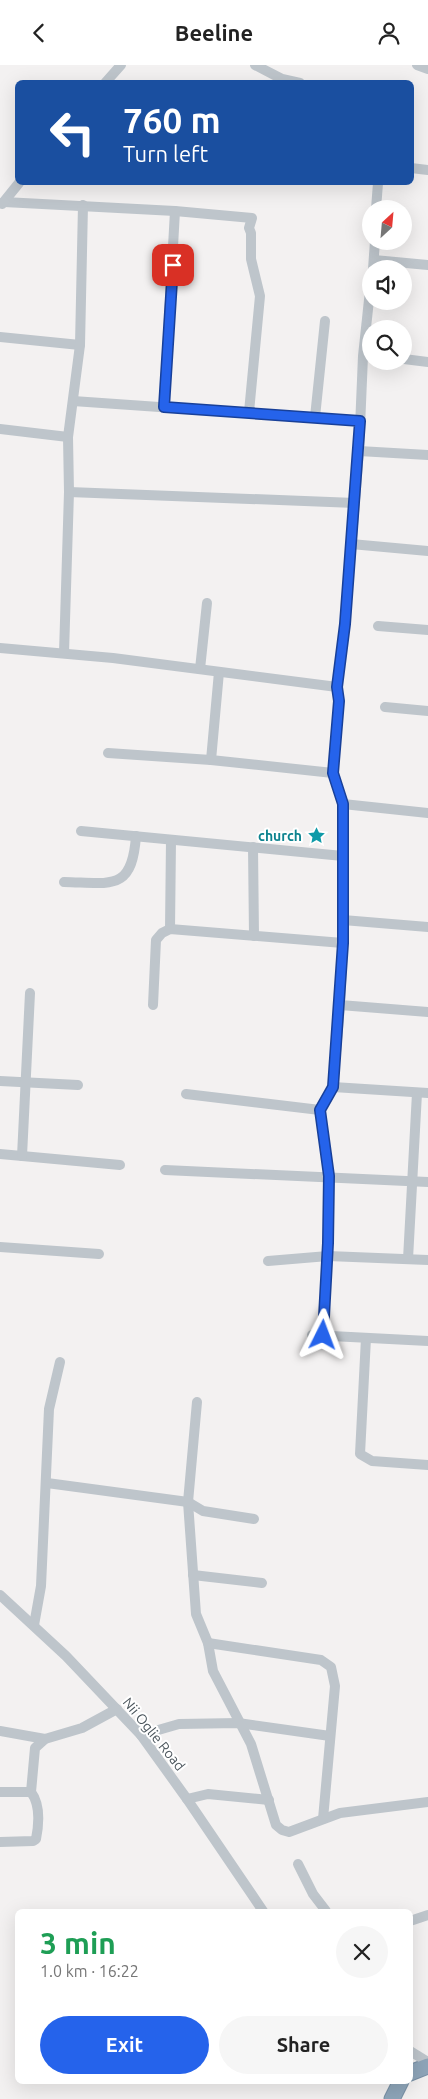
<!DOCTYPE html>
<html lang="en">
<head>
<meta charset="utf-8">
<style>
	body { margin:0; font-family:Ubuntu,sans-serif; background:#f6f6f6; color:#222; height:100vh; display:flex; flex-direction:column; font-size:19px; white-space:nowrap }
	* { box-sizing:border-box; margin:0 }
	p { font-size:16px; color:#767676 }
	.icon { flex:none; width:28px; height:28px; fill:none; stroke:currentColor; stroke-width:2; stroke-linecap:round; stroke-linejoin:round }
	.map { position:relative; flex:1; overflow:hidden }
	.panel { position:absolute; left:15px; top:1844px; width:398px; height:175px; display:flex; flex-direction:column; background:#fff; border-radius:8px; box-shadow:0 5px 20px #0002 }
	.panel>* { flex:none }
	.guide { position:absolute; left:15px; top:15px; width:399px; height:105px; border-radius:8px; box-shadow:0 5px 20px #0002; background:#1a4fa0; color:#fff; overflow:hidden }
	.needle { width:32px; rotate:26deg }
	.controls { position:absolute; left:362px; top:135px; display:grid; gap:10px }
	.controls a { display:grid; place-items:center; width:50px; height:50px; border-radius:50%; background:#fff; box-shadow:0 5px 20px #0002; font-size:25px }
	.pin { position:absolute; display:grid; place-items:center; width:42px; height:42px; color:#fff; margin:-21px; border-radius:10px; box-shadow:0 2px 8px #0006 }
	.me { position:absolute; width:55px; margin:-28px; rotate:3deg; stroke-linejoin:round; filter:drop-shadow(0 0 4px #0008) }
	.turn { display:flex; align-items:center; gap:18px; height:105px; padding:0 25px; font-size:22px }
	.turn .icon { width:65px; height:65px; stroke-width:2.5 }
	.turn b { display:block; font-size:35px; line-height:42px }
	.round { display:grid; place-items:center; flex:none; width:52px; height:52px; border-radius:26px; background:#f6f6f6 }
	.headline { display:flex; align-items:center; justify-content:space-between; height:85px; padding:0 25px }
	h1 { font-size:30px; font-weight:700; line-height:38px; color:#1e9e55 }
	.button { display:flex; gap:10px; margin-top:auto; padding:10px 25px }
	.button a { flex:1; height:58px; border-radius:30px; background:#2563eb; color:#fff; font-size:20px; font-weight:700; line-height:58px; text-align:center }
	.button a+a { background:#f6f6f6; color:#222 }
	header { display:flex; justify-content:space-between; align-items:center; height:65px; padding:0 25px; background:#fff; font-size:22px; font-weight:700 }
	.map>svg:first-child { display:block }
</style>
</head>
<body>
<header><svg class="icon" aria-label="back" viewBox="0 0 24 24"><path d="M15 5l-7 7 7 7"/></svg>Beeline<svg class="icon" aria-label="person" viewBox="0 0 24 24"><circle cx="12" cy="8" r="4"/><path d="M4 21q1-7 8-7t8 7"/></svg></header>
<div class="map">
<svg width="428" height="2034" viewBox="0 0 428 2034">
	<rect width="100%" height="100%" fill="#f3f1f1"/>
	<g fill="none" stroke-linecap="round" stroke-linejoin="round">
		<defs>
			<g id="highway">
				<polyline points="410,2008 428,2001"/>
				<polyline points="392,2034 401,2016"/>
			</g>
		</defs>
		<use href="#highway" stroke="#7990a5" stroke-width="17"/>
		<g stroke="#bec5cb" stroke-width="10">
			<polyline points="255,0 282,14 300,18"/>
			<polyline points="417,0 428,4"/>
			<polyline points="105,18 121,0"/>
			<polyline points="411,103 428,105"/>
			<polyline points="4,137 175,146 252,153 249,163 251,168 251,194 260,231 249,347"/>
			<polyline points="2,139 19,118"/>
			<polyline points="376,144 378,118"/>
			<polyline points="374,195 428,200"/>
			<polyline points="373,204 375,176"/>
			<polyline points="0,272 80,280"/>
			<polyline points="404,294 428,297"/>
			<polyline points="73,336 360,356"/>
			<polyline points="164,342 175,146"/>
			<polyline points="315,352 325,256"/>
			<polyline points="0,364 68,372"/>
			<polyline points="359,386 428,390"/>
			<polyline points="69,427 355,438"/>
			<polyline points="351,479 428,486"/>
			<polyline points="378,561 428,565"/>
			<polyline points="0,583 113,593 337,622"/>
			<polyline points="64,588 69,427 68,372 80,280 83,140"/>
			<polyline points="200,604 207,538"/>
			<polyline points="385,642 428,646"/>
			<polyline points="108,688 211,695 333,708"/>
			<polyline points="211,695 219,607"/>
			<polyline points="343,739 333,708 339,636 337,622 345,559 359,386 363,291 371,216"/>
			<polyline points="81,766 343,791"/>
			<polyline points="253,782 254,871"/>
			<path d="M 64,817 C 111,818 132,827 136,771"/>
			<polyline points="343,855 428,862"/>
			<polyline points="170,864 171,775"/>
			<polyline points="153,940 156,875 162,868 170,864 343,878"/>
			<polyline points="340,940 428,947"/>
			<polyline points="0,1016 78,1020"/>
			<polyline points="333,1022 428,1028"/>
			<polyline points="186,1029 320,1045"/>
			<polyline points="0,1089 120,1100"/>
			<polyline points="22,1091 30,928"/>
			<polyline points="165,1105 428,1117"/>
			<polyline points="0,1182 99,1189"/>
			<polyline points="408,1194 417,1028"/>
			<polyline points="268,1196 328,1191 428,1195"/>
			<polyline points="312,1270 428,1276"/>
			<polyline points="323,1270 328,1178 329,1111 320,1045 333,1022 340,940 343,878 343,739 428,748"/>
			<polyline points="366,1273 360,1389 372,1396 428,1400"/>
			<polyline points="197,1337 188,1437 196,1549 208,1578 213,1606 251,1679 276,1760 282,1765 289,1767 340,1748 428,1737"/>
			<polyline points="47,1418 188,1437 203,1446 254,1454"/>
			<polyline points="193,1510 262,1518"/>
			<polyline points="0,1530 66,1591 141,1670 187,1734 263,1846"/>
			<polyline points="34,1560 41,1521 49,1344 60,1297"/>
			<polyline points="208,1578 321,1595 331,1602 335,1621 323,1754"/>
			<polyline points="0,1666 45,1674"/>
			<polyline points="141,1670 179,1659 238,1658 330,1671"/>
			<polyline points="0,1727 31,1727"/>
			<polyline points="187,1734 208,1729 269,1735"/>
			<path d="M 0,1777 L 33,1776 L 36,1774 C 39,1759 40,1739 31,1727 L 35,1683 L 45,1674 L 82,1663 L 117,1644"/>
			<polyline points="298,1799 313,1829 326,1846"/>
			<polyline points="410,1856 428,1850"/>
			<polyline points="410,1986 428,1997"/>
		</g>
		<use href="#highway" stroke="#8ea5b9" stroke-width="15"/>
	</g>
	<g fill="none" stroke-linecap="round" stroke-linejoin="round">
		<defs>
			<polyline id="route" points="173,200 164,342 360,356 345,559 337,622 339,636 333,708 343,739 343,878 333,1022 320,1045 329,1111 328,1178 323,1270"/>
		</defs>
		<use href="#route" stroke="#184099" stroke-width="12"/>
		<use href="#route" stroke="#2563eb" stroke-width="9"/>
	</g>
	<defs>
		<symbol id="sight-bare" viewBox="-9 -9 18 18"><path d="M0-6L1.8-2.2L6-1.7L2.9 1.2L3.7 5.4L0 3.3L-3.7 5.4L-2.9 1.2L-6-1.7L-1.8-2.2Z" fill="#0f9aa8" stroke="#fff" stroke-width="2.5" paint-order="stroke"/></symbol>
	</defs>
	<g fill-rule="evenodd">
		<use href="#sight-bare" x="304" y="758" width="25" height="25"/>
	</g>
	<g text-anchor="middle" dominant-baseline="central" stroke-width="4" stroke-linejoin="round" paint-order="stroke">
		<g font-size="14" font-weight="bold" fill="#0d838f" stroke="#fff" text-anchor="end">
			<text x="302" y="771">church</text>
		</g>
		<g font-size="14" fill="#4b555c" stroke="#fff">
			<text transform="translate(154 1669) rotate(51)">Nii Oglie Road</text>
		</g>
	</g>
</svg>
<div class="controls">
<a><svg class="needle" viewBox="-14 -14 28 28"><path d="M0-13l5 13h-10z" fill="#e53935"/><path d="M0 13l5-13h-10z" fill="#767676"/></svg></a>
<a><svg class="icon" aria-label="sound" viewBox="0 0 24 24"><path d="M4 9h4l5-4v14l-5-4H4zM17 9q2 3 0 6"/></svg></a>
<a><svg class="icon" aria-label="search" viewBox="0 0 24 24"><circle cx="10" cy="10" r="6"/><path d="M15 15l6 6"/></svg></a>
</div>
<div class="pin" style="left:173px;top:200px;background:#d93025"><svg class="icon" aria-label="arrive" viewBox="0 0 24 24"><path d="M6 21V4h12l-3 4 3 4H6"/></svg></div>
<svg class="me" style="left:323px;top:1270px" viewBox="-20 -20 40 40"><path d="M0-17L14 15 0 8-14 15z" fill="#2563eb" stroke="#fff" stroke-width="4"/></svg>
<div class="guide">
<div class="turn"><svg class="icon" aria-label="left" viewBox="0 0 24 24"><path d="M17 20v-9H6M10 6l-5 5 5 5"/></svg><div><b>760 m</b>Turn left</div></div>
</div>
<section class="panel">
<div class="headline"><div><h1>3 min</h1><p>1.0 km · 16:22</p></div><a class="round"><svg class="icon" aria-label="close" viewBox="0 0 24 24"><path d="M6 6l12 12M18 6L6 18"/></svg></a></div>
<div class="button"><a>Exit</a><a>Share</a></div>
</section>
</div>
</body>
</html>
